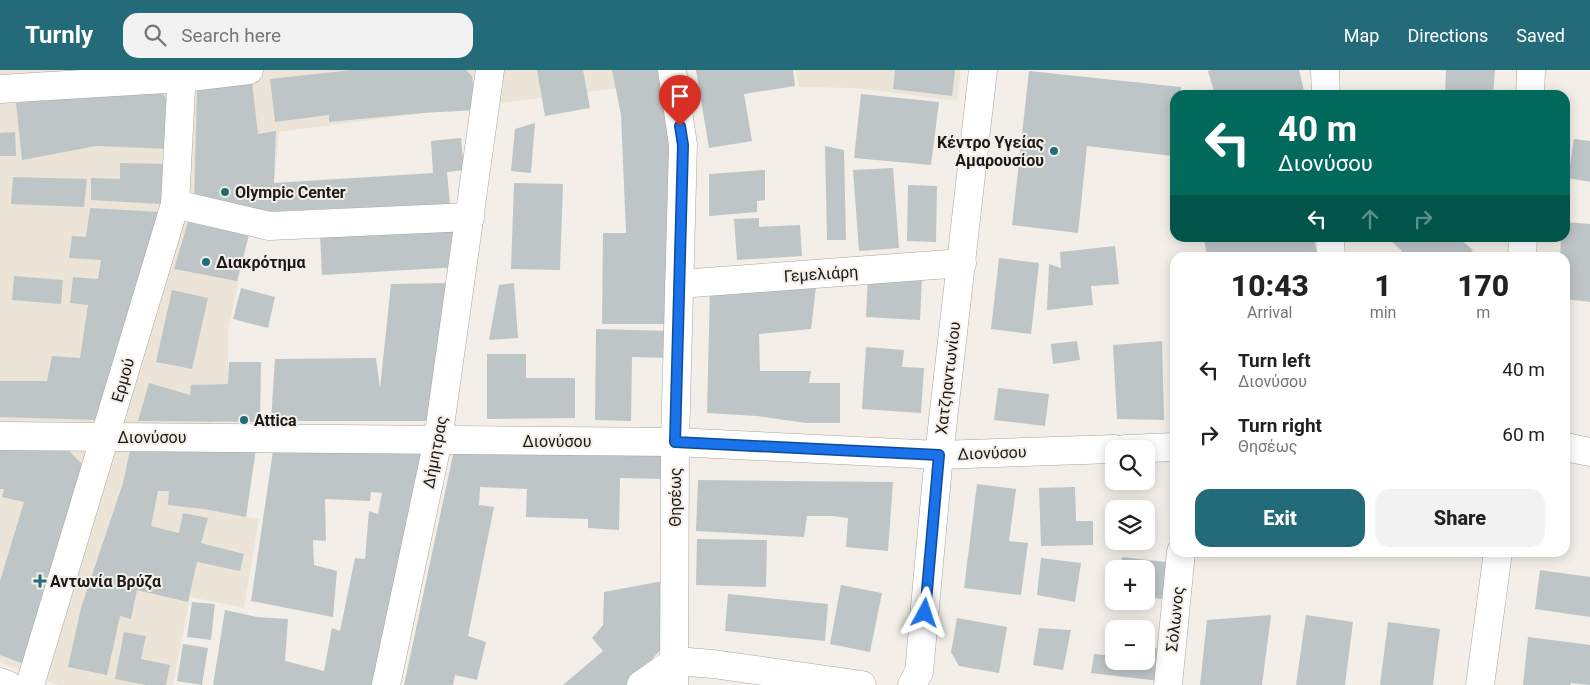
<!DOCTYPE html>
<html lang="en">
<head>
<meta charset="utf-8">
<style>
	body { margin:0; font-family:Roboto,sans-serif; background:#f2f2f2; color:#222; height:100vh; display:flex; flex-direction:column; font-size:19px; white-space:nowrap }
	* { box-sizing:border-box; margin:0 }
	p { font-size:16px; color:#767676 }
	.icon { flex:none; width:28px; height:28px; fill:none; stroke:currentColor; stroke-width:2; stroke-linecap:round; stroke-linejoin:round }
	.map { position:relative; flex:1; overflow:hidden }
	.panel { position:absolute; left:1170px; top:182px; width:400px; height:305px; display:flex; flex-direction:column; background:#fff; border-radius:15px; box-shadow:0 2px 12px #0003 }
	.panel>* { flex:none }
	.banner { position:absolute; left:1170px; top:20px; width:400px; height:152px; border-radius:15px; box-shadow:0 2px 12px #0003; background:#00695c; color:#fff; overflow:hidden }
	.tools { position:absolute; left:1105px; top:370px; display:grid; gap:10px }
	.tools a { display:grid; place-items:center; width:50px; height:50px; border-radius:10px; background:#fff; box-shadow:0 2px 12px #0003; font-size:25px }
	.pin { position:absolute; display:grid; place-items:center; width:42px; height:42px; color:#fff; margin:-51px -21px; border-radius:50% 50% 50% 0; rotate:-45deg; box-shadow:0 0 5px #0007 }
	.pin .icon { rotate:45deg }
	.me { position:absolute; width:55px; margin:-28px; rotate:5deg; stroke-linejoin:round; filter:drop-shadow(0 0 4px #0008) }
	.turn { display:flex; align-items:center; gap:18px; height:105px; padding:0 25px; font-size:22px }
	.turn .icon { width:65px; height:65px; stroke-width:2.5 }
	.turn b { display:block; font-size:35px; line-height:42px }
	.lanes { display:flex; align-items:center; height:48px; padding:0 25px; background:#0003; justify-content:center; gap:25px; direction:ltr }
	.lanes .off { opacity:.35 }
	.eta { display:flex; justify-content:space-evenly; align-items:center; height:85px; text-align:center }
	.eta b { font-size:30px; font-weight:800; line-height:35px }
	.button { display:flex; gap:10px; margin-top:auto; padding:10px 25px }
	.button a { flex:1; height:58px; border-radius:15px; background:#246b79; color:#fff; font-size:20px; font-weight:800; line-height:58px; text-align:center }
	.button a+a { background:#f2f2f2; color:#222 }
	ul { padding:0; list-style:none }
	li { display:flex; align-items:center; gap:15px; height:65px; padding:0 25px }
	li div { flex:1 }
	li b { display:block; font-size:19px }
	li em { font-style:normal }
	header { display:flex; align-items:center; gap:30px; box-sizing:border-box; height:70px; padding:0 25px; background:#246b79; color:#fff }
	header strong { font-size:24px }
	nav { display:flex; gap:28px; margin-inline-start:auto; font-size:18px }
	.search { width:350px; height:45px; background:#f2f2f2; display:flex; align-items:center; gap:12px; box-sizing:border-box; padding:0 18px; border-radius:15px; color:#767676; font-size:19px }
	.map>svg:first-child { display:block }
</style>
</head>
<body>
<header>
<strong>Turnly</strong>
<div class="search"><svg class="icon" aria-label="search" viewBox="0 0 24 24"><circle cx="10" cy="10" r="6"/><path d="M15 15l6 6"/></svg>Search here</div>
<nav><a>Map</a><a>Directions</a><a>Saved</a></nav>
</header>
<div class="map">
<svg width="1590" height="615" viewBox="0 0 1590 615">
	<rect width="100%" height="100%" fill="#f3efe8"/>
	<g fill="#ece4d7">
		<polygon points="0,0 683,0 686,9 279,62 274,113 255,114 245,179 228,260 228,352 214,352 213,378 204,439 259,449 244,538 190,527 173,615 58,615 0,592"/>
		<polygon points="796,0 961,0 957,31 857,18 799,17"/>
	</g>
	<g fill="#bdc5c7">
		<polygon points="352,0 466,0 472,6 476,40 422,43 329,52 329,45 275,52 270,9"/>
		<polygon points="537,0 583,0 590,38 545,46"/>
		<polygon points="612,0 662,0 670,43 671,254 602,254 603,163 626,163 621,45"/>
		<polygon points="696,0 793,0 795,16 744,24 752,71 709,78"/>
		<polygon points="895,0 955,0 952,26 893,19"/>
		<polygon points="1212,0 1299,0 1305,25 1215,25 1208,1"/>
		<polygon points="1446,0 1495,0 1493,25 1445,25"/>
		<polygon points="1029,1 1181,17 1180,25 1175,25 1175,67 1173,86 1087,76 1078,163 1012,155"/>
		<polygon points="252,12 258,64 276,61 274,113 433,103 431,71 461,68 464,100 447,102 450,134 254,142 194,130 197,20"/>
		<polygon points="159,21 172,33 169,79 96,76 22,90 16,33"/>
		<polygon points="861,24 939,32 931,95 854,88"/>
		<polygon points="535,53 531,103 511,101 515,59"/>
		<polygon points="15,62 16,86 0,86 0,63"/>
		<polygon points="1574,69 1590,71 1590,112 1568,108"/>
		<polygon points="825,76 844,80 846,170 827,170"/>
		<polygon points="120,93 167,94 166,117 161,134 91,130 91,108 120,109"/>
		<polygon points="893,98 899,178 859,181 853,100"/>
		<polygon points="765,100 765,130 757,131 757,142 709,146 709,104"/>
		<polygon points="13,107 87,109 84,137 11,134"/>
		<polygon points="514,113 563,114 560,200 511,199"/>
		<polygon points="908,115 937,116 936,172 907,171"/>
		<polygon points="90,138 161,142 98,350 0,347 0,311 47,311 52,286 80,288 88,235 70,233 73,207 98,209 101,190 69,188 72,166 86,167"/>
		<polygon points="190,145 250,161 237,211 174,199"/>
		<polygon points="759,148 759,157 800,155 802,186 737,190 734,149"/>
		<polygon points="1565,152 1590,154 1590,232 1565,229 1565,188 1560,188 1561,168 1565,168"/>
		<polygon points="457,157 459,197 322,205 320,164"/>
		<polygon points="1204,168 1314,168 1317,188 1207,188"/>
		<polygon points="1392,168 1459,168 1473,180 1466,188 1396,188 1402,181 1390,170"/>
		<polygon points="1115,176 1119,214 1091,216 1093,235 1047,240 1049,194 1061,198 1060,182"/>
		<polygon points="999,188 1039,193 1031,264 991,259"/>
		<polygon points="868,205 922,207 920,250 866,247"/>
		<polygon points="14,206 63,210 61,234 12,230"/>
		<polygon points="447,213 427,351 271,351 275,289 376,288 380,318 391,214"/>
		<polygon points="514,213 518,268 489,270 499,215"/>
		<polygon points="816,217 811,259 759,264 760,301 811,301 809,313 840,313 840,353 806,353 757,346 707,343 710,218"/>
		<polygon points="241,218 275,227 268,258 233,249"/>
		<polygon points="172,220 208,228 192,299 156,292"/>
		<polygon points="596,259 670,261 670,288 632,287 631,351 595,350"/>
		<polygon points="1077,271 1080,290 1053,294 1051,274"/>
		<polygon points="1162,271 1164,350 1117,349 1113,275"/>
		<polygon points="866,277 904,280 902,297 924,298 921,343 862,339"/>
		<polygon points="487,284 526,284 526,308 575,308 575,348 487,349"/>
		<polygon points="229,292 261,292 260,352 138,351 149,313 190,325 191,315 228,314"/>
		<polygon points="998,318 1049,324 1045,356 994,350"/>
		<polygon points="131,376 256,379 246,447 204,439 168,435 169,421 158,421 151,456 179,463 183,443 208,448 201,473 244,484 240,501 197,492 188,532 137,520 131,549 120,546 107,605 68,597 81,538 123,413"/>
		<polygon points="0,378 68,380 84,396 24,594 0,585 0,511 24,432 2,427 4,419 0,419"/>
		<polygon points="454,380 663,385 663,409 620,408 619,460 588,458 588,449 526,447 527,419 480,417 479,435 494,437 468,566 486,572 477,610 455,605 453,615 404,615"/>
		<polygon points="273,381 426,381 377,615 213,615 225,540 257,547 288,549 285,591 324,601 332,558 340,561 355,488 365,489 369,441 378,444 382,423 371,422 370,431 325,429 326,471 313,470 314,495 337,501 333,547 251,531"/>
		<polygon points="698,410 893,412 888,481 846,477 848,448 832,446 807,446 804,467 696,461"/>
		<polygon points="977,414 1016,419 1009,471 1028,473 1021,525 964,518"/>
		<polygon points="1075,417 1076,451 1093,451 1093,475 1041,476 1039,418"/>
		<polygon points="697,469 767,470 766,517 696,515"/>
		<polygon points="1122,487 1174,493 1170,530 1146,527 1146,499 1121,499"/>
		<polygon points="1041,488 1081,493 1075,532 1037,525"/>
		<polygon points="1540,500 1590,507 1590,547 1535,539"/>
		<polygon points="663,511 662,578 633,611 629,615 563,615 603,581 592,568 603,555 604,522"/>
		<polygon points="841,515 882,523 870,582 830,574"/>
		<polygon points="728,524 828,534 825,571 725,561"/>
		<polygon points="192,532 215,534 211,570 187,567"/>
		<polygon points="1271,545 1262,615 1200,615 1207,550"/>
		<polygon points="1306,545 1353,552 1345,615 1296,615"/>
		<polygon points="957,548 1007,557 999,603 959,596 951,582"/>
		<polygon points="1388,552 1440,559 1433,615 1380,615"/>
		<polygon points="1039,558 1071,560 1063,600 1033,595"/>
		<polygon points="124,562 146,566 141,589 170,595 166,615 146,615 115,609"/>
		<polygon points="1528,567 1590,575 1590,615 1571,613 1570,615 1523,615"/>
		<polygon points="183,574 208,578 202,615 177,611"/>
		<polygon points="1146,577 1163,579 1159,611 1091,603 1094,584 1114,586 1114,591 1146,591"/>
	</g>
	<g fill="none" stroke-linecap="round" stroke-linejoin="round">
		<defs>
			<g id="street">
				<polyline points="1325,0 1326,25"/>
				<polyline points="0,19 182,8 249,0"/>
				<polyline points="175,134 269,156 470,147"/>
				<polyline points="1330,168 1331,188"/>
				<polyline points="679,214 962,193"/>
				<polyline points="0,366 675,372 939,385 1114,379"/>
				<polyline points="1565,377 1590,382"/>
				<polyline points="1125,379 1175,377"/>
				<polyline points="0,612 8,615"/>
				<polyline points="30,615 175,134 182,0"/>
				<polyline points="386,615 438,370 490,0"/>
				<polyline points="641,615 675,591"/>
				<polyline points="1168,615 1181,482"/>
			</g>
			<g id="secondary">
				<polyline points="672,0 683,75 675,372 674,615"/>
				<polyline points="1530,25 1531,0"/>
				<polyline points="1522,188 1523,168"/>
				<polyline points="675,591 713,594 862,615"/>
				<polyline points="912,615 919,602 939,385 983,0"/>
				<polyline points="1480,615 1498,482"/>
			</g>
		</defs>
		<use href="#street" stroke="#a9a59f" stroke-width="29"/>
		<use href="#secondary" stroke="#a9a59f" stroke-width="29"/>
		<use href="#street" stroke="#fff" stroke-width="28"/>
		<use href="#secondary" stroke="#fff" stroke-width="28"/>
	</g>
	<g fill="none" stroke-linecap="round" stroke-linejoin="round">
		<defs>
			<polyline id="route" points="680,56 683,75 675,372 939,385 925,543"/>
		</defs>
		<use href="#route" stroke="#114b97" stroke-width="12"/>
		<use href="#route" stroke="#1a73e8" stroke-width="9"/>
	</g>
	<g fill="#246b79" stroke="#f3efe8" stroke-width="2">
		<circle cx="1054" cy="81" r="5"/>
		<circle cx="225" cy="122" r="5"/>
		<circle cx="206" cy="192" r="5"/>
		<circle cx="244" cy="350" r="5"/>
		<path d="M37.5 503.5h5v5h5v5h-5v5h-5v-5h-5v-5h5z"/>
	</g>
	<g text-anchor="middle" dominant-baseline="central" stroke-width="4" stroke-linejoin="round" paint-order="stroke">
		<g font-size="16" font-weight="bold" fill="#1b1917" stroke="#f3efe8" text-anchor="start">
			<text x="1044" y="72" text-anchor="end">Κέντρο Υγείας<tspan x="1044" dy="18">Αμαρουσίου</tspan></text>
			<text x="235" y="122">Olympic Center</text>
			<text x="216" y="192">Διακρότημα</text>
			<text x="254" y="350">Attica</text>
			<text x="50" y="511">Αντωνία Βρύζα</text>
		</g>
		<g font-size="16" fill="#1b1917" stroke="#f3efe8">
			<text transform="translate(821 204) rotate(-4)">Γεμελιάρη</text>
			<text transform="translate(948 308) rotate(-83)">Χατζηαντωνίου</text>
			<text transform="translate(123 310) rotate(-74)">Ερμού</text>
			<text x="152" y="367">Διονύσου</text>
			<text x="557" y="371">Διονύσου</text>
			<text transform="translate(435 382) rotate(-79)">Δήμητρας</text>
			<text transform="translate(992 383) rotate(-2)">Διονύσου</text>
			<text transform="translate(675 427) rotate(-90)">Θησέως</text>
			<text transform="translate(1175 549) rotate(-84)">Σόλωνος</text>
		</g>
	</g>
</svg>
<div class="tools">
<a><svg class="icon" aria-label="search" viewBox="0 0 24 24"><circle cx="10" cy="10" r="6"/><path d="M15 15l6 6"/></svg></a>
<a><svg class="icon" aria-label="layers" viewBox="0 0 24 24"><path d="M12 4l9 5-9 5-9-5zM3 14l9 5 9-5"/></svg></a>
<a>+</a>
<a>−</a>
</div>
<div class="pin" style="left:680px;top:56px;background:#d93025"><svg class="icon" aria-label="arrive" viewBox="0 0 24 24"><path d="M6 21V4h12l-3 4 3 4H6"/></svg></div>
<svg class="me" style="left:925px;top:543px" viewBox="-20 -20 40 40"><path d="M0-17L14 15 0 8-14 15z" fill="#1a73e8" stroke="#fff" stroke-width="4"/></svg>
<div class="banner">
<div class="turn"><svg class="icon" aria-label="left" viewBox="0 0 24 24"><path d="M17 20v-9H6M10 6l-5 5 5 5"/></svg><div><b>40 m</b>Διονύσου</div></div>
<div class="lanes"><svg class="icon" aria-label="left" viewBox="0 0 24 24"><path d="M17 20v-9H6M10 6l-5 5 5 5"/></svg><svg class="icon off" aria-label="ahead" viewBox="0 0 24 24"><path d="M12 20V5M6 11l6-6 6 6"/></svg><svg class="icon off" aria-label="right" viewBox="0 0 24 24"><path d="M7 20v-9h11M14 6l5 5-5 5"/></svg></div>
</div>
<section class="panel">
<div class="eta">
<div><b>10:43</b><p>Arrival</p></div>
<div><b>1</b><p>min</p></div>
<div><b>170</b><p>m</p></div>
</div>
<ul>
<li><svg class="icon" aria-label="left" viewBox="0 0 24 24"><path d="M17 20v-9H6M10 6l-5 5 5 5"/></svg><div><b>Turn left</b><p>Διονύσου</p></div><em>40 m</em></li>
<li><svg class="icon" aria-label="right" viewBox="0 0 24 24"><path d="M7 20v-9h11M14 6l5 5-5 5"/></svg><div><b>Turn right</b><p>Θησέως</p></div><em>60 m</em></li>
</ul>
<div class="button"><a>Exit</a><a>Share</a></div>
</section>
</div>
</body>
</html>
